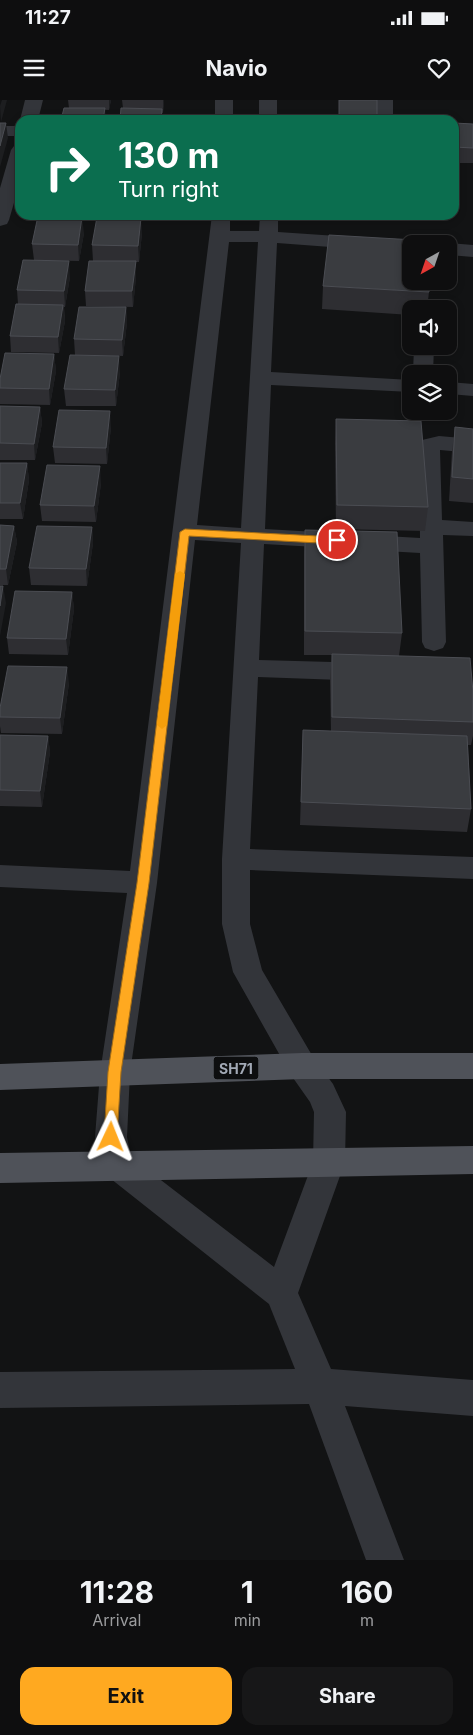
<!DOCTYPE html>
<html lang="en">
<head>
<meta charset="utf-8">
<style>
	body { margin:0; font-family:Inter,sans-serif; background:#171718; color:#f1f3f6; height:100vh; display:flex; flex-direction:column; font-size:19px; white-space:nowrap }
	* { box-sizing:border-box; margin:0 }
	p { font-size:16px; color:#9b9c9e }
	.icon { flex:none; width:28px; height:28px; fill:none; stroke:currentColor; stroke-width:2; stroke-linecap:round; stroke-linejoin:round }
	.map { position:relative; height:1460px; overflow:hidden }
	.details { display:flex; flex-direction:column; background:#0e0e0f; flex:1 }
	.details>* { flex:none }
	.banner { position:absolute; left:15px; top:15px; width:444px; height:105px; border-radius:15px; box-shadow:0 2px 8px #0003,0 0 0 1px #2e2e2f; background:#0b6e4f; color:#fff; overflow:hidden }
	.needle { width:32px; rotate:220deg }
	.fabs { position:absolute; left:402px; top:135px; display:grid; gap:10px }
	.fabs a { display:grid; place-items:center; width:55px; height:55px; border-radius:10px; background:#0e0e0f; box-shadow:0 2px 8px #0003,0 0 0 1px #2e2e2f; font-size:25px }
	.pin { position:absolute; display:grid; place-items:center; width:42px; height:42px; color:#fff; margin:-21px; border:2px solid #fff; border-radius:50%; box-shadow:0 1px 5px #0007 }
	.me { position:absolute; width:55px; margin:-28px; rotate:2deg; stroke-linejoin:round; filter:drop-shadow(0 0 4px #0008) }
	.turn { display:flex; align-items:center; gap:18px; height:105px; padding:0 20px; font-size:22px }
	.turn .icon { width:65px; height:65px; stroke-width:2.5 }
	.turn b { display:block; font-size:35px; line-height:42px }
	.eta { display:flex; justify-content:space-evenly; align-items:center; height:85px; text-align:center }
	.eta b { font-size:30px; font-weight:700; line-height:35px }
	.action { display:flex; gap:10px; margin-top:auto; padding:10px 20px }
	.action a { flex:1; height:58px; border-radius:15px; background:#ffa920; color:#111; font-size:20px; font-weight:700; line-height:58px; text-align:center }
	.action a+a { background:#171718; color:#f1f3f6 }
	.status { display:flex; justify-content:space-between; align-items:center; height:35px; padding:0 25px; background:#0e0e0f; direction:ltr }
	.status svg { height:14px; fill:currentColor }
	header { display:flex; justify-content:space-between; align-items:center; height:65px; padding:0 20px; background:#0e0e0f; font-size:22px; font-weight:700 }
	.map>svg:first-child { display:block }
</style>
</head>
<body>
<div class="status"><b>11:27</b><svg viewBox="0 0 49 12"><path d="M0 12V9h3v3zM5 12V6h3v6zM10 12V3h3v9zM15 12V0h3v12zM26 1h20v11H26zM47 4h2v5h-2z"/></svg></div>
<header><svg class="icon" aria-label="menu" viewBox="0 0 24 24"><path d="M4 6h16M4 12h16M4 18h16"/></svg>Navio<svg class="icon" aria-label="heart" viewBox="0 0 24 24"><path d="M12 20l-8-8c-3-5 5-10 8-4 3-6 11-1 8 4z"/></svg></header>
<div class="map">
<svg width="473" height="1460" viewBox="0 0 473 1460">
	<rect width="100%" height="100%" fill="#121314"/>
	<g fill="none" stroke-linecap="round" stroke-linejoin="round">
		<g fill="#33353a" fill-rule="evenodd">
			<polygon points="25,0 43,0 38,20 20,20"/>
			<rect x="215" y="0" width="18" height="20"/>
			<rect x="259" y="0" width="18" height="20"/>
			<rect x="375" y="0" width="18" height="20"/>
			<rect x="0" y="26" width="20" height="10"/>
			<polygon points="20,45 20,82 9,120 7,124 0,126 0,88 11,50 14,46"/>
			<path d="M 212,115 L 230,115 L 230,131 L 259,131 L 260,115 L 278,115 L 278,132 L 411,141 L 418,144 L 411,144 L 411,153 L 277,143 L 271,272 L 411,280 L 411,292 L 271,285 L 265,429 L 420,438 L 419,345 L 422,340 L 439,336 L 473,339 L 473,353 L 440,350 L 442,420 L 473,422 L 473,436 L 443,435 L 446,542 L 443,548 L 434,551 L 425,548 L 422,542 L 420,453 L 264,444 L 259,560 L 369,563 L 378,566 L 382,572 L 378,578 L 369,581 L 258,577 L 250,749 L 473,757 L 473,779 L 250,770 L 250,824 L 262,870 L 313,957 L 333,984 L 346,1012 L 345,1062 L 298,1193 L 331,1269 L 473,1280 L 473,1316 L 345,1306 L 404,1460 L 366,1460 L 309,1304 L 0,1308 L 0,1272 L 295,1269 L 269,1204 L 106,1075 L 101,1065 L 95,1037 L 100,973 L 127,793 L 0,787 L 0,765 L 130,771 ZM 229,142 L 258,142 L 241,428 L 197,425 ZM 195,440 L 241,443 L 222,759 L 222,824 L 233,872 L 291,975 L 310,1002 L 314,1012 L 313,1062 L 274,1167 L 131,1057 L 127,1037 L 130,973 L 157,783 Z"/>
			<polygon points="449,143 473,145 473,157 449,155 449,144 447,144"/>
			<polygon points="414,246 434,246 433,274 413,274"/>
			<polygon points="449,282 473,284 473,296 449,294"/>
		</g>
		<g fill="#4f5259" fill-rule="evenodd">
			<polygon points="302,953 473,953 473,979 302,979 0,990 0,964"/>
			<polygon points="473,1046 473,1074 0,1083 0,1053"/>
		</g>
	</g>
	<g fill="#2e2e32">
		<polygon points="68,0 111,0 109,10 69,8"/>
		<polygon points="122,0 164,0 163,13 123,8"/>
		<polygon points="454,23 473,24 473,63 454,63"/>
		<polygon points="84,133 79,161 34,160 32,144"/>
		<polygon points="142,133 139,162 136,162 136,177 133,207 86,206 85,191 93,161 92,145"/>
		<polygon points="70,177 65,207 64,207 65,221 59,253 11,252 10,236 18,204 17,190"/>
		<polygon points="323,186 429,192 427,209 411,209 411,215 322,209"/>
		<polygon points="126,207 127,223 123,256 75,255 74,239"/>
		<polygon points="54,254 56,271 50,305 0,304 0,279"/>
		<polygon points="120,272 116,306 66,306 64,289"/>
		<polygon points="0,306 40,307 42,323 35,360 0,360"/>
		<polygon points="336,319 428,407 425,431 336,429 335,343"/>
		<polygon points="111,327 107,364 55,363 53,347"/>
		<polygon points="455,327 473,329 473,403 449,401 452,351"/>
		<polygon points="0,363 27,363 29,380 23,419 0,419"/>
		<polygon points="101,383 96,422 42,421 40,405"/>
		<polygon points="0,425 14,426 17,442 8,485 0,485"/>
		<polygon points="92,427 93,443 87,486 31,485 29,468"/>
		<polygon points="305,430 402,533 399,556 473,622 473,636 471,645 468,645 471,709 467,732 300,725 303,630 331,631 330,578 332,555 304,555 304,454"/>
		<polygon points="72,492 74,509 68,555 9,554 7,538"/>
		<polygon points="69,583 62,634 1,633 0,626 0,608"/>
		<polygon points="0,635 48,636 50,652 42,707 0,706"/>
	</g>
	<g fill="#1d1e20">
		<polygon points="2,0 7,0 1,22 0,6"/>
		<polygon points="109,0 111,0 109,10"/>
		<polygon points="163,0 164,0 163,13"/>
		<polygon points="105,8 106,20 103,20"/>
		<polygon points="6,23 8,38 0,67 0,46"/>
		<polygon points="82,117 84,133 79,161 78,145"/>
		<polygon points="141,118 142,133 139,162 138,146"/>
		<polygon points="69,161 70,177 65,207 64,191"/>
		<polygon points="136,161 136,177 133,207 132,191"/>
		<polygon points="63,205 65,221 59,253 58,237"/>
		<polygon points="126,207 127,223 123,256 122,240"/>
		<polygon points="54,254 56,271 50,305 49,289"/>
		<polygon points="119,256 120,272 116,306 115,290"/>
		<polygon points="40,307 42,323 35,360 34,344"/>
		<polygon points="110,311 111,327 107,364 106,348"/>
		<polygon points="27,363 29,380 23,419 20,403"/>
		<polygon points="100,366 101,383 96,422 94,406"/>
		<polygon points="14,426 17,442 8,485 6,469"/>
		<polygon points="92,427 93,443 87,486 86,469"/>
		<polygon points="3,486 6,503 0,536 0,506"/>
		<polygon points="72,492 74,509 68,555 66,539"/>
		<polygon points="67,567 69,583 62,634 60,618"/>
		<polygon points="48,636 50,652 42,707 40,691"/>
	</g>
	<g fill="#3a3c40" stroke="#4b4d53">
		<rect x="339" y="0" width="38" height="20"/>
		<polygon points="64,8 105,8 103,20 61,20"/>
		<polygon points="121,8 162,9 161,20 120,20"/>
		<polygon points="0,23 6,23 0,46"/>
		<polygon points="454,23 473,24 473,48 454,47"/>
		<polygon points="38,116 82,117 78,145 32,144"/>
		<polygon points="97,117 141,118 138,146 92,145"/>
		<polygon points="329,135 432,141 432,144 411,144 411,181 429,181 429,192 323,186"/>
		<polygon points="23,160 69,161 64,191 17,190"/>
		<polygon points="89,161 136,161 132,191 85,191"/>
		<polygon points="16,204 63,205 58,237 10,236"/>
		<polygon points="79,207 126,207 122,240 74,239"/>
		<polygon points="5,253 54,254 49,289 0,288 0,279"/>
		<polygon points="70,255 119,256 115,290 64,289"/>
		<polygon points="0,306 40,307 34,344 0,343"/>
		<polygon points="59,310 110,311 106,348 53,347"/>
		<polygon points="336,319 421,321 428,407 337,405"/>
		<polygon points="455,327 473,329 473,379 452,377"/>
		<polygon points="0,363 27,363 20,403 0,403"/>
		<polygon points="47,365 100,366 94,406 40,405"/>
		<polygon points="0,425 14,426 6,469 0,469"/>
		<polygon points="37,426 92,427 86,469 29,468"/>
		<polygon points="305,430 397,432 402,533 305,531"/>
		<polygon points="0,486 3,486 0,506"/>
		<polygon points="15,491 72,492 66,539 7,538"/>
		<polygon points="332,554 470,558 473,592 473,622 332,617"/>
		<polygon points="8,566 67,567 60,618 0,617 0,608"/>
		<polygon points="303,630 467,636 471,709 301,702"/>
		<polygon points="0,635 48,636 40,691 0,690"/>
	</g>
	<polygon fill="#ffa920" stroke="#a66e15" points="185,429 337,437 342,440 337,444 189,436 149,783 121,972 117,1037 115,1042 111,1043 106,1042 104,1037 108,972 137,783 180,432"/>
	<polygon fill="#f59e0b" points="180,471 185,474 167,625 162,629 157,625 175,474"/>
	<g text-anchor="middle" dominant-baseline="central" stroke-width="5" stroke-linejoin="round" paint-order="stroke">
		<rect fill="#0d0e0f" stroke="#767b84" stroke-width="1" x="213.5" y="956.5" width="45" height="23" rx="4"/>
		<g font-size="14" font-weight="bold" fill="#a3aab6">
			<text x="236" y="968">SH71</text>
		</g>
	</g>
</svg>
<div class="fabs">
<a><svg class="needle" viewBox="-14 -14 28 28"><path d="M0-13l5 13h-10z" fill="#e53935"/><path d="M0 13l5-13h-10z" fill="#9b9c9e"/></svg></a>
<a><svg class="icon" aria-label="sound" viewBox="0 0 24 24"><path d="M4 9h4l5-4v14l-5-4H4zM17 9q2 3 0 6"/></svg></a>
<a><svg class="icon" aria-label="layers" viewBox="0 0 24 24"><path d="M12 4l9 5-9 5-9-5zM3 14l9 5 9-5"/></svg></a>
</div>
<div class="pin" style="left:337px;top:440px;background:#d93025"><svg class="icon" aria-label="arrive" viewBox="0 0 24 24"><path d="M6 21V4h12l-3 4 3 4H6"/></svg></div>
<svg class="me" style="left:111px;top:1037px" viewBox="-20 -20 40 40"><path d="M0-17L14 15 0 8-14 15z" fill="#ffa920" stroke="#fff" stroke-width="4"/></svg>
<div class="banner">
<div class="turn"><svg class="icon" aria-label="right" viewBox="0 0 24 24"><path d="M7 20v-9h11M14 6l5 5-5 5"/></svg><div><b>130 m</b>Turn right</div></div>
</div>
</div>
<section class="details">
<div class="eta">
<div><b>11:28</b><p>Arrival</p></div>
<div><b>1</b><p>min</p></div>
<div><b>160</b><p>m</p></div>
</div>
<div class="action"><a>Exit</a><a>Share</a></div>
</section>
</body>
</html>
